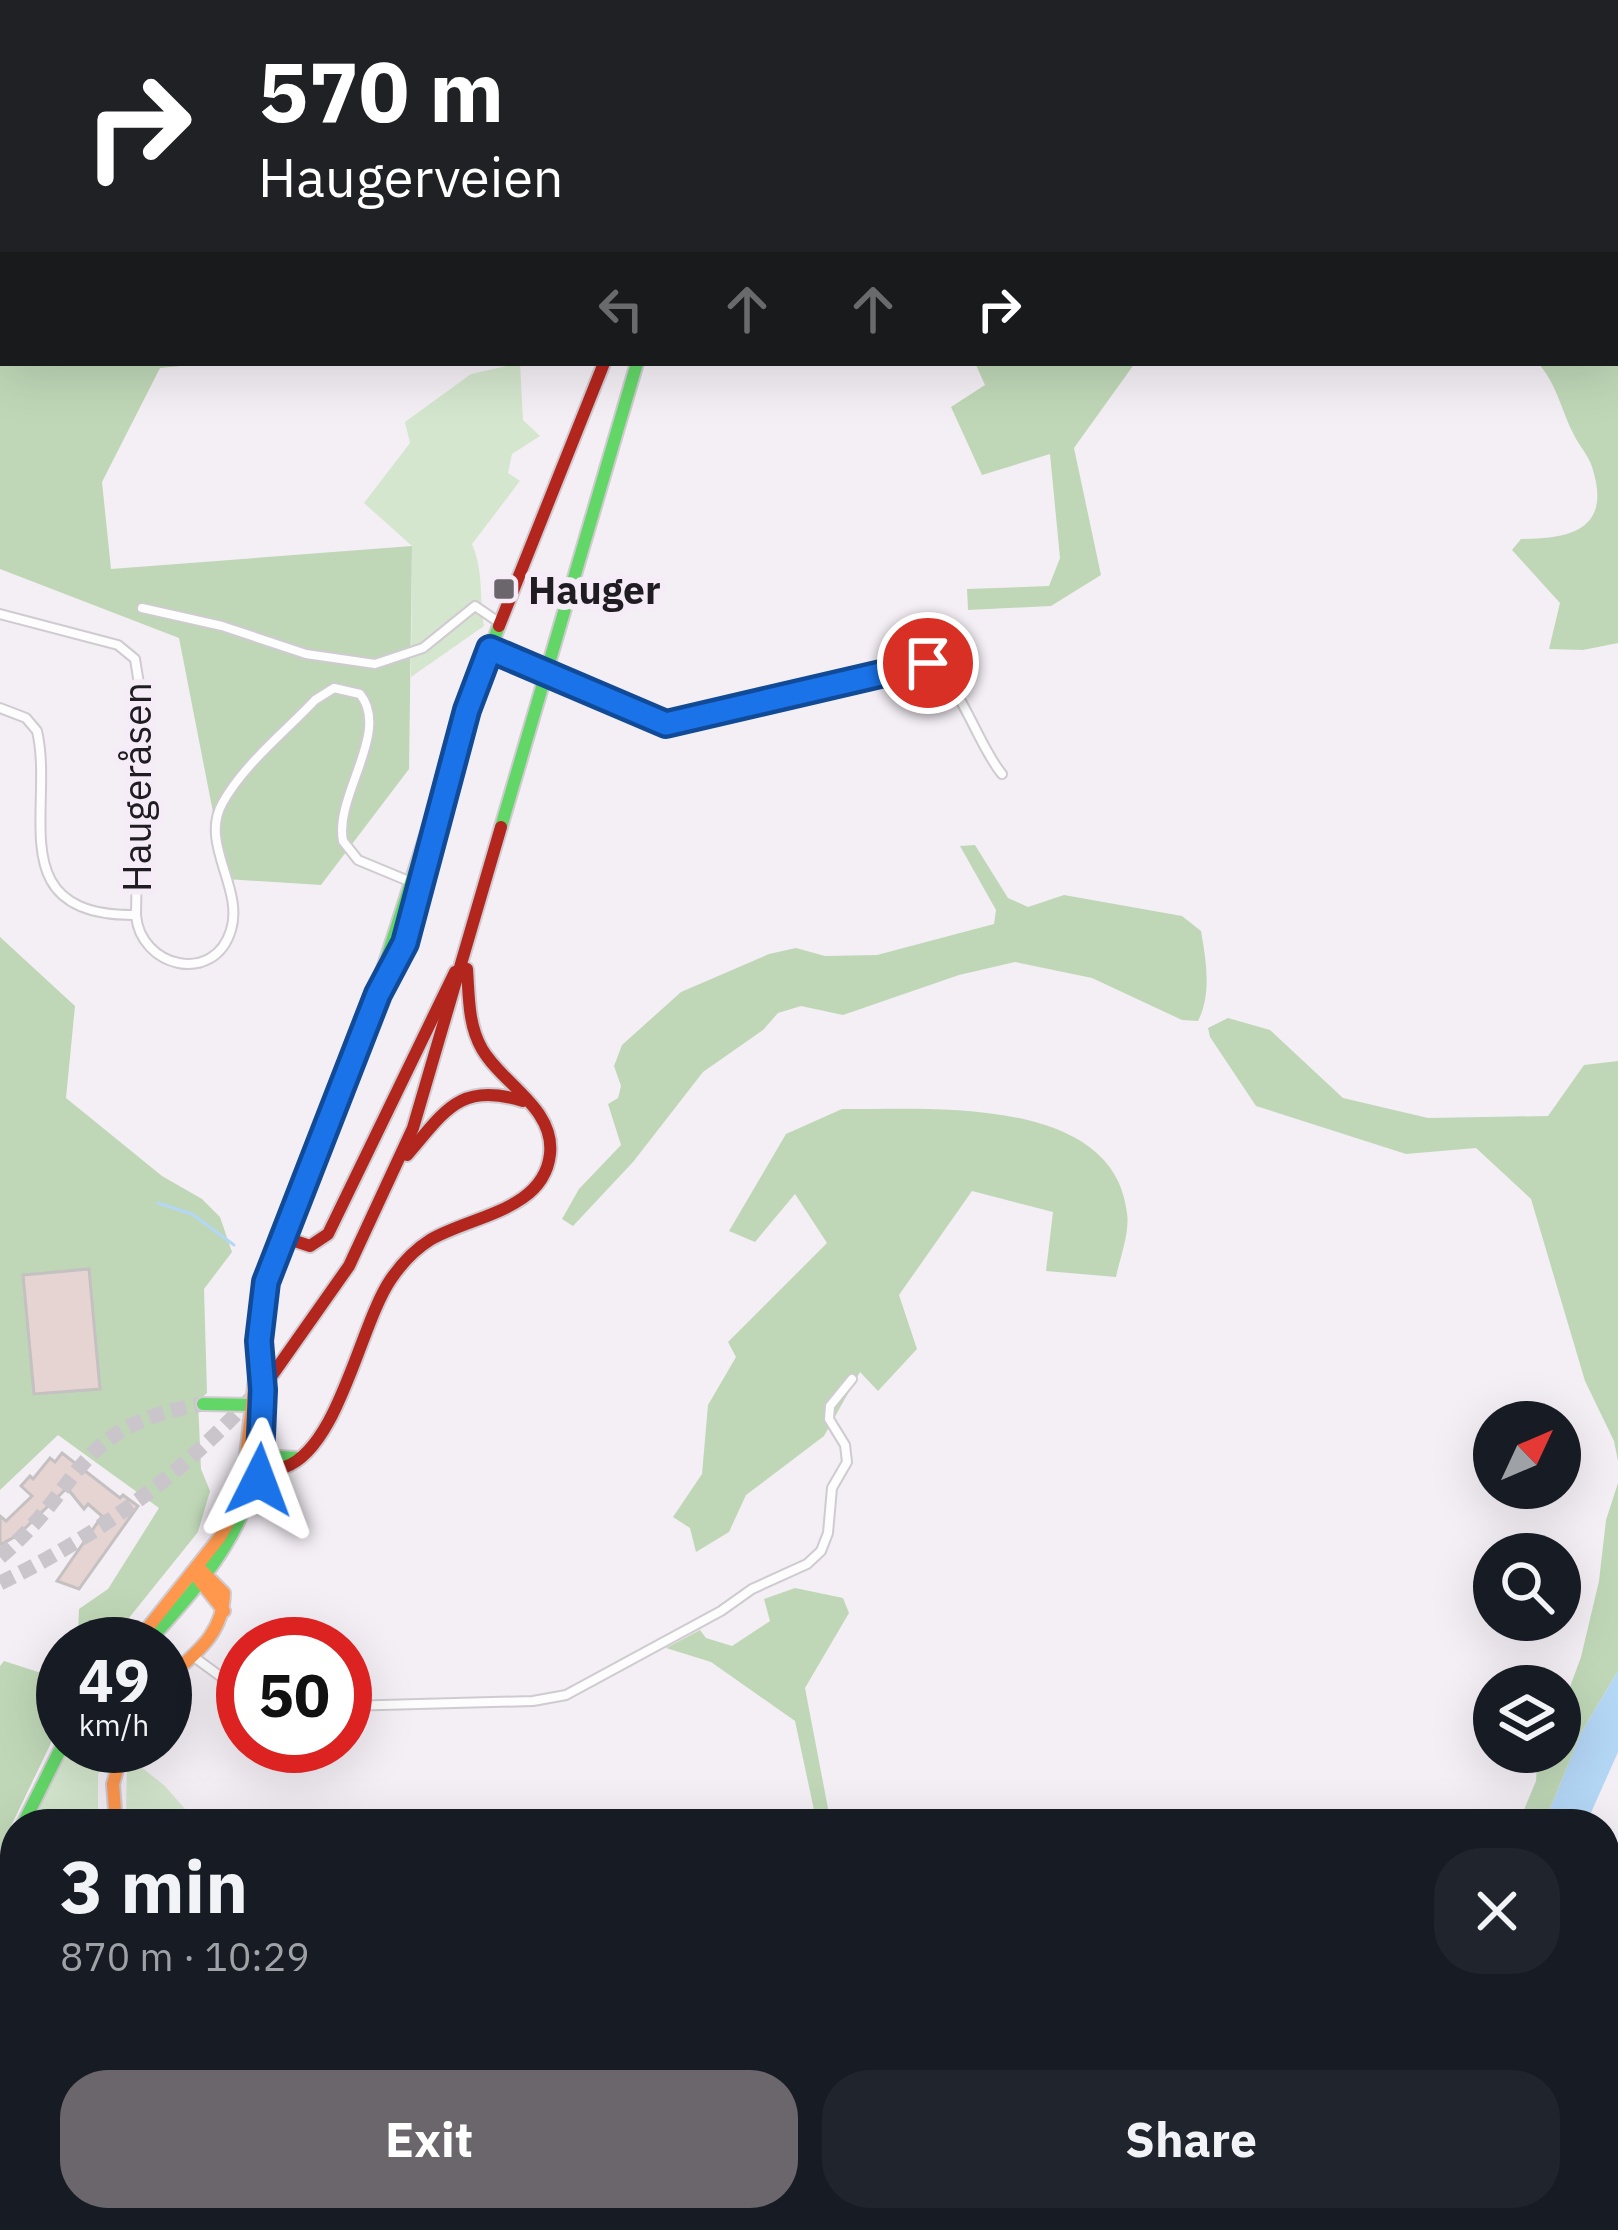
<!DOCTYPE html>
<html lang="en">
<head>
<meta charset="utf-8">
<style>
	body { margin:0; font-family:"IBM Plex Sans",sans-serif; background:#20242c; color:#f1f3f6; height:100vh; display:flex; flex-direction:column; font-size:45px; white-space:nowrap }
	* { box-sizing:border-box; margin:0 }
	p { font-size:39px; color:#9ea1a6 }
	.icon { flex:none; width:66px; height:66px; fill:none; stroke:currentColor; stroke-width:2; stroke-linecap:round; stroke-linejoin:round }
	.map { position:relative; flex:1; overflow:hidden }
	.details { position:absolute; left:0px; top:1809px; width:1620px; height:423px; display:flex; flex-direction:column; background:#171b24; border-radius:48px 48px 0 0; box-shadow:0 12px 48px #0002 }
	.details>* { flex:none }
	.guide { position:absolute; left:0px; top:0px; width:1620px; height:366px; box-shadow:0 12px 48px #0002; background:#202124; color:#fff; overflow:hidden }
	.needle { width:78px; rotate:46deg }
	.fabs { position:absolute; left:1473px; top:1401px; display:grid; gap:24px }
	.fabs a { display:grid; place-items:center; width:108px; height:108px; border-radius:50%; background:#171b24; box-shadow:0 12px 48px #0002; font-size:60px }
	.speed { position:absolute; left:36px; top:1617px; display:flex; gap:24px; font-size:60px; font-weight:700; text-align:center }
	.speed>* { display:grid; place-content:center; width:156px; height:156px; border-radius:50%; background:#171b24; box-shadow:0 12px 48px #0002; line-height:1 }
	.speed small { font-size:30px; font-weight:400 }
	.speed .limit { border:18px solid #d22; background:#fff; color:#111 }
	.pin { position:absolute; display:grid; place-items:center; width:102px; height:102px; color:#fff; margin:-51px; border:6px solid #fff; border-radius:50%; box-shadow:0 3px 12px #0007 }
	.me { position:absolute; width:132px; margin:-66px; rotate:3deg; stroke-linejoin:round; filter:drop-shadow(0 0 9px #0008) }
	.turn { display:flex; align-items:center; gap:42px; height:252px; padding:0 60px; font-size:54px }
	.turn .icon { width:156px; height:156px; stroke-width:2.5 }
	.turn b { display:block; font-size:84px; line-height:102px }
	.lanes { display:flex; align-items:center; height:114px; padding:0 60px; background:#0003; justify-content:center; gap:60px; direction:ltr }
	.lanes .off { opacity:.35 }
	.round { display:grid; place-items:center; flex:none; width:126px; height:126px; border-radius:48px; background:#20242c }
	.head { display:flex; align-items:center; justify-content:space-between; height:204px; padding:0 60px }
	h1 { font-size:72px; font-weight:800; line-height:90px }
	.button { display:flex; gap:24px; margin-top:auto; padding:24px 60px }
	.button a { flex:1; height:138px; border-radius:48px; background:#6a666c; color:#fff; font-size:48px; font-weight:800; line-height:138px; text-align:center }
	.button a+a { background:#20242c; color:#f1f3f6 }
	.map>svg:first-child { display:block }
</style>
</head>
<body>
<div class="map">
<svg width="1618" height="2230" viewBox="0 0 1618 2230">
	<rect width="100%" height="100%" fill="#f4eff5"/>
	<g fill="#d4e6cd">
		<path d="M 520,363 L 523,420 L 540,436 L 512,454 L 508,473 L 520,481 L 472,544 C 484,572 479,596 484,626 L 411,677 L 412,546 L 364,503 L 410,443 L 405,422 L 471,374 Z"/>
		<polygon points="71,1746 109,1746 98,1774 98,1824 35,1809"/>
		<polygon points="127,1756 165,1786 198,1824 126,1824"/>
		<polygon points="110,2217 343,2217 351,2230 108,2230"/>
	</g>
	<g fill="#bfd7b7">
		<polygon points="0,124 3,363 212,363 160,368 102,482 111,569 412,546 409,769 321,885 226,879 179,638 0,569"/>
		<path d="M 1618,272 L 1618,643 L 1583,650 L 1549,649 L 1560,603 L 1512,550 L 1521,539 C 1575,539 1613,527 1591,464 C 1586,452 1577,443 1572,431 C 1561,408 1556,383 1538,363 L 1617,363 Z"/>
		<polygon points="975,363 1135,363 1074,448 1101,575 1051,606 968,610 967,589 1049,586 1060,558 1050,454 982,475 951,407 985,385"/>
		<path d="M 975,845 L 1008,898 L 1028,907 L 1064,895 L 1182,916 L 1201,931 C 1206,960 1212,994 1198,1021 L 1182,1020 L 1092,978 L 1015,962 L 959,975 L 843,1015 L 801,1006 L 778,1013 L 763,1030 L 703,1072 L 633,1162 L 573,1226 L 562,1219 L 579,1189 L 621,1145 L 608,1104 L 618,1098 L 621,1086 L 614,1066 L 622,1045 L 681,992 L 769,954 L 796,948 L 825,956 L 877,955 L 994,924 L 996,910 L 960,846 Z"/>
		<polygon points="0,937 75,1006 66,1098 162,1176 202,1199 220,1217 232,1252 204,1289 207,1393 198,1401 201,1469 210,1491 198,1532 108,1644 86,1644 78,1633 79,1609 108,1589 159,1508 58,1435 0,1490"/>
		<polygon points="1228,1018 1270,1030 1343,1098 1428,1118 1548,1116 1584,1065 1618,1061 1618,1461 1614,1441 1585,1381 1531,1199 1476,1148 1406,1154 1256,1106 1210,1037 1208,1028"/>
		<path d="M 842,1109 C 928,1110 1114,1094 1127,1213 C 1130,1232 1120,1258 1116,1277 L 1046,1271 L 1053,1212 L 972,1191 L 899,1295 L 917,1349 L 878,1391 L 860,1372 L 824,1436 L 746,1495 L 729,1532 L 696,1552 L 690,1528 L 673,1517 L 702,1474 L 708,1405 L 736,1357 L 728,1342 L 827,1243 L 795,1194 L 755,1242 L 729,1231 L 786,1134 Z"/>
		<polygon points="1618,1483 1618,1671 1581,1733 1544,1824 1518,1824 1536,1781 1538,1752 1560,1752 1560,1714 1581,1657 1599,1581 1606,1520"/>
		<polygon points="795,1588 843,1598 849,1613 805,1688 831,1824 817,1824 795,1721 711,1662 666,1648 700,1630 706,1638 732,1646 770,1621 764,1599"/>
		<polygon points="4,1661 63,1680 63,1707 51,1743 0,1849 0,1666"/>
		<polygon points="1618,1900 1618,2230 1389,2230 1386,2217 1605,2217 1605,1978"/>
		<polygon points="0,2059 15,2068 15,2217 110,2217 108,2230 6,2230 0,2211 0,2097 6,2090 0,2085"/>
		<polygon points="966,2217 1100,2217 1093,2230 949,2230"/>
	</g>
	<polygon fill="#b4d7f6" points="1618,1671 1618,1752 1586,1824 1544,1824 1581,1733"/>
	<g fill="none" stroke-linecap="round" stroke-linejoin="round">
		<polyline stroke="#b4d7f6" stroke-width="3" points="158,1203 192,1214 234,1245"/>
	</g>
	<g fill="#e6d4d2" stroke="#c5c0c1" stroke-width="3">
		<polygon points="89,1269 100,1389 34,1394 23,1275"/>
		<polygon points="62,1453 120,1498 123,1495 138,1506 79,1589 57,1581 102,1516 88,1504 84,1509 67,1488 18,1535 0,1545 0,1516 6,1521 32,1496 21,1486 30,1476 33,1479 50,1458 55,1462"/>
	</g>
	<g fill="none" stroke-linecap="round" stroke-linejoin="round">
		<g stroke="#cac5cb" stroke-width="15" stroke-dasharray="15 8" stroke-linecap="butt">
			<path d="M 0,1557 C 86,1484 73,1426 203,1404"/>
			<path d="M 0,1583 C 96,1537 180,1476 252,1397"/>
		</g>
		<defs>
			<g id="street">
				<polyline points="443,0 445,3"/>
				<polyline points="474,3 478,0"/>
				<polyline points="142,608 222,626 306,654 375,664 423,648 475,606 500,623"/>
				<path d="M 0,614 L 118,645 L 135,659 L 140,690 L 136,915 C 140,967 214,986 231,930 C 244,889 200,844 222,804 C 243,765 285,732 315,700 L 334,688 L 360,694 C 391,732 334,796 343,841 L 358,860 L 411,882"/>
				<path d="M 575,687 L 647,719 L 680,724 L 928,663 C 959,678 978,746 1002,774"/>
				<path d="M 0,708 L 26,718 L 37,731 C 55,808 0,917 136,915"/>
				<polyline points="194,1657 243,1693"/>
				<polyline points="345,1706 533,1701 566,1695 721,1611 752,1589 807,1564 821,1551 828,1533 832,1488 847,1462 845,1445 829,1419 830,1406 852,1379"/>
				<polyline points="0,1995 15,1988"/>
				<polyline points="509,2217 548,2227 591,2230"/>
				<polyline points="738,2230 740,2217"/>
			</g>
			<g id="fast">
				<polyline points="719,3 720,0"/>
				<polyline points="501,827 637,363"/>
				<polyline points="386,981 408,933 436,836"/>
				<path d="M 326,1130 C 391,964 434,791 499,626"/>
				<polyline points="203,1404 251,1405 263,1412"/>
				<polyline points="248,1467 262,1456 297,1458"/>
				<path d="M 146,1644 C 237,1545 269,1498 261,1360"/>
				<polyline points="23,1824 63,1744"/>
			</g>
			<g id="slow">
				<polyline points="196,1576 224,1611"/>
				<polyline points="135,1644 220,1537 241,1500 266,1282 326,1130"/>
				<path d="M 165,1681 C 194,1654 223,1636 224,1593 L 201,1570"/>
				<polyline points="116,1824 113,1784 124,1746"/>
			</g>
			<g id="jam">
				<polyline points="661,3 662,0"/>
				<polyline points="499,626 604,363"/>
				<path d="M 407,1155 C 445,1111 460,1081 523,1101"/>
				<polyline points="283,1237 310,1246 328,1234 455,972"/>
				<polyline points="273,1374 349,1266 413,1128 501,827"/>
				<path d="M 248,1467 C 258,1467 275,1470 285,1467 C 339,1448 360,1324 391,1279 C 402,1263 414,1250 430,1240 C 470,1216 544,1211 550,1154 C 555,1108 502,1084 482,1049 C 468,1025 469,996 467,969"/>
				<polyline points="0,1868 15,1840"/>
				<polyline points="357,2217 362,2230"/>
			</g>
		</defs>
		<use href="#street" stroke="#cfcbd0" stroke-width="12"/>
		<use href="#fast" stroke="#cfcbd0" stroke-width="16"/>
		<use href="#slow" stroke="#cfcbd0" stroke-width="16"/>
		<use href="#jam" stroke="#cfcbd0" stroke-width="16"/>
		<use href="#street" stroke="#fdfdfe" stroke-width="8"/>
		<use href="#fast" stroke="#63d668" stroke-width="12"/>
		<use href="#slow" stroke="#ff974d" stroke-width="12"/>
		<use href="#jam" stroke="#b3261e" stroke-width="12"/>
		<defs>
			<polyline id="street-bridge" points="509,657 575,687"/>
		</defs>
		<use href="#street-bridge" stroke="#cfcbd0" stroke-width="12" stroke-linecap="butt"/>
		<use href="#street-bridge" stroke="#fdfdfe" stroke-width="8"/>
	</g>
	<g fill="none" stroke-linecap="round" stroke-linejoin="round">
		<defs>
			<polyline id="route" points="259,1480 263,1390 259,1341 266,1282 378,994 405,943 467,710 490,649 666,724 928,663"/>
		</defs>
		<use href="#route" stroke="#114b97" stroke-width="30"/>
		<use href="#route" stroke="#1a73e8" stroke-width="21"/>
	</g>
	<rect fill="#6a666c" stroke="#f5ecf8" stroke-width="4.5" x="492" y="577" width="24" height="24" rx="6"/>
	<g text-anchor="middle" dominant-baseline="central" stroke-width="12" stroke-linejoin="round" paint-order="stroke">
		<g font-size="39" font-weight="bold" fill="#201d22" stroke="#f5ecf8" text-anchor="start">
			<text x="528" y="589">Hauger</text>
		</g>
		<g font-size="39" fill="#201d22" stroke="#f5ecf8">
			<text transform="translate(136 787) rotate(-90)">Haugeråsen</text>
		</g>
	</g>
</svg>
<div class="fabs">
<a><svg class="needle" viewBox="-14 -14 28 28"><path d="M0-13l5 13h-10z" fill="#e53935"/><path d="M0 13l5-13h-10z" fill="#9ea1a6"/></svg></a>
<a><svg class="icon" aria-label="search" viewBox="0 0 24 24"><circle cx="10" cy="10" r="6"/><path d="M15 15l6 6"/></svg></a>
<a><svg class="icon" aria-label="layers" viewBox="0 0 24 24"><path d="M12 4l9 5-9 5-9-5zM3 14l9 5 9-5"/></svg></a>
</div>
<div class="speed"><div>49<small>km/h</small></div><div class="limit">50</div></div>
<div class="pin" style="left:928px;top:663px;background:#d93025"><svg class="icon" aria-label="arrive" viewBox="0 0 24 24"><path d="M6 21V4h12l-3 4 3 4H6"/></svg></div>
<svg class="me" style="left:259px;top:1480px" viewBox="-20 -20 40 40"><path d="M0-17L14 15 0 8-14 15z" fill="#1a73e8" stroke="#fff" stroke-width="4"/></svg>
<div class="guide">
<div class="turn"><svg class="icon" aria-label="right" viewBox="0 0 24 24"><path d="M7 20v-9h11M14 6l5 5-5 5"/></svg><div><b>570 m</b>Haugerveien</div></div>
<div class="lanes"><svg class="icon off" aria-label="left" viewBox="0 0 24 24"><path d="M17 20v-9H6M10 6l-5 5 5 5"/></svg><svg class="icon off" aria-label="ahead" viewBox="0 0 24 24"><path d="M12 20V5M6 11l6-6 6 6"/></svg><svg class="icon off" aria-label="ahead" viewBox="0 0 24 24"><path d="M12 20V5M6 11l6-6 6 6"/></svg><svg class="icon" aria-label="right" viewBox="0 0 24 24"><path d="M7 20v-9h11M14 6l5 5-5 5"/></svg></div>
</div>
<section class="details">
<div class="head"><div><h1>3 min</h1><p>870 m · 10:29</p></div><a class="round"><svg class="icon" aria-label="close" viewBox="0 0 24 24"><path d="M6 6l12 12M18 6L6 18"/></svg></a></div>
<div class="button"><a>Exit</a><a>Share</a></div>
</section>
</div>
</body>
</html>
